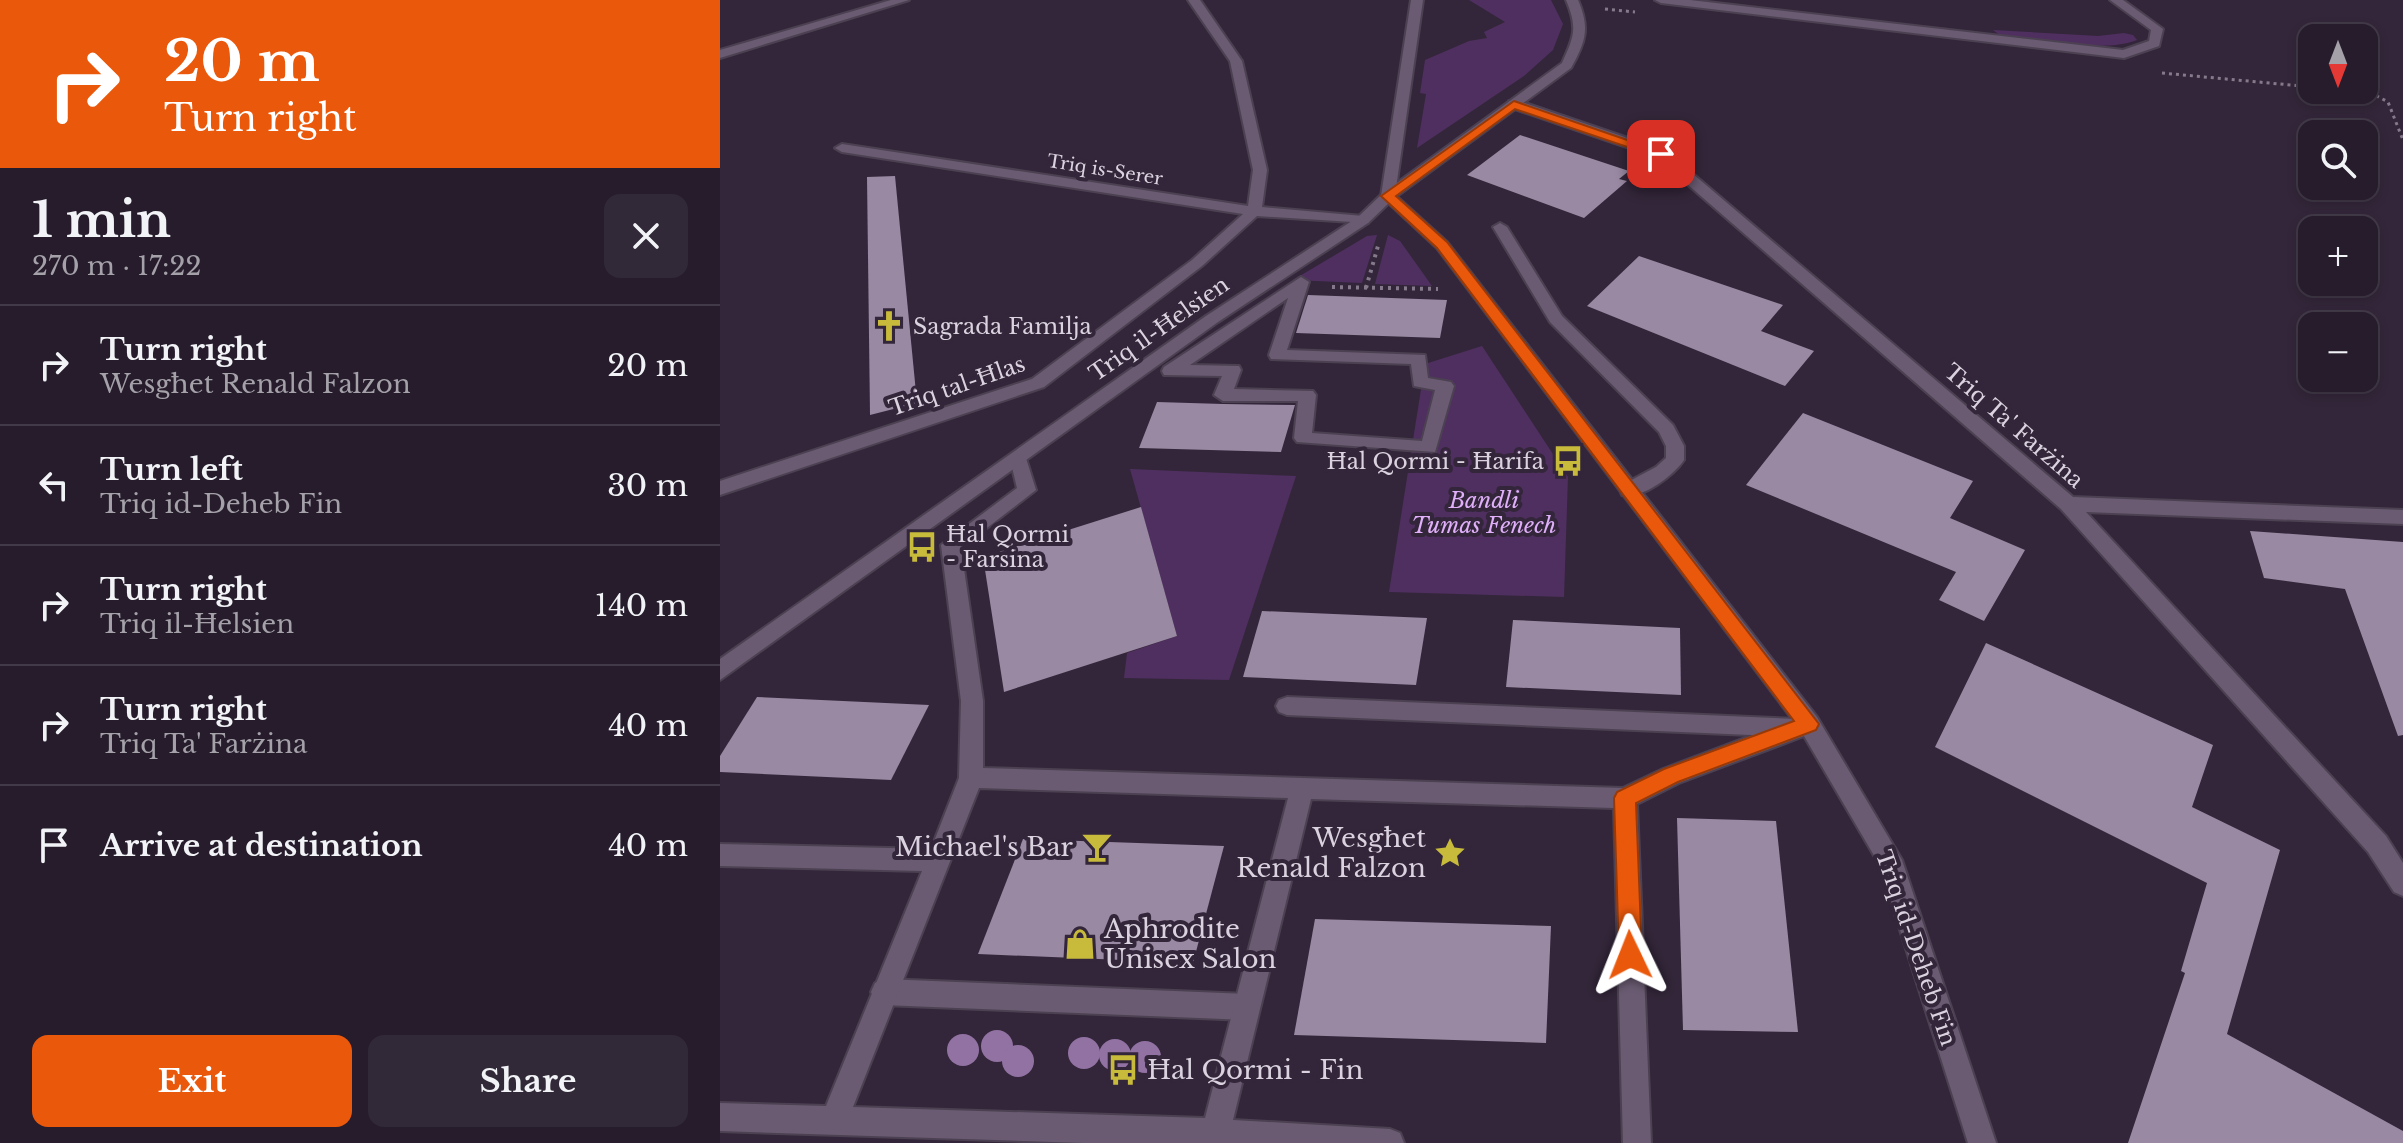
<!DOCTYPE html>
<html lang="en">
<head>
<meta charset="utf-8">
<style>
	body { margin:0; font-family:"Libre Baskerville",serif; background:#322938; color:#f1f3f6; height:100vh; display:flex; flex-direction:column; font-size:30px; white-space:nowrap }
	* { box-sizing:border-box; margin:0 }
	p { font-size:26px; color:#a4a1a9 }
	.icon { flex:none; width:44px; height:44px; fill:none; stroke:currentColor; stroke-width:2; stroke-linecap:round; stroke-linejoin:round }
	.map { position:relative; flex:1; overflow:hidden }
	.sheet { display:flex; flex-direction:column; background:#261c2c; width:720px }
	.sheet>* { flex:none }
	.hud { background:#ea580c; color:#fff; overflow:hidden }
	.needle { width:52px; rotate:180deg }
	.buttons { position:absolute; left:1578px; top:24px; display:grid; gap:16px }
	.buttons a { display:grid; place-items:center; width:80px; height:80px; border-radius:16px; background:#261c2c; box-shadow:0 4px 12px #0003,0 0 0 2px #423a48; font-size:40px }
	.pin { position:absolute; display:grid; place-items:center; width:68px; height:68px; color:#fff; margin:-34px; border-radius:16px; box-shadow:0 4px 12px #0006 }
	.me { position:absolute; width:88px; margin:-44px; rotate:358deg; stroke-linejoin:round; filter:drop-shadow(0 0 6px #0008) }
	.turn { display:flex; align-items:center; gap:28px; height:168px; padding:0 32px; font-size:36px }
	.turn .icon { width:104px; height:104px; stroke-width:2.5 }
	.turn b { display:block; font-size:56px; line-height:68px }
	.round { display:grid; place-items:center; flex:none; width:84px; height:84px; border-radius:16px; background:#322938 }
	.overview { display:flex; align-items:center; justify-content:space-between; height:136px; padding:0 32px }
	h1 { font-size:48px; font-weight:700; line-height:60px }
	.button { display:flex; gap:16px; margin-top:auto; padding:16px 32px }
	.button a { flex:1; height:92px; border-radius:16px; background:#ea580c; color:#fff; font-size:32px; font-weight:700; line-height:92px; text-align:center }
	.button a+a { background:#322938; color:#f1f3f6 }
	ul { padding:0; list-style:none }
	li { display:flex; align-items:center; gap:24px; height:120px; padding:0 32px; border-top:2px solid #423a48 }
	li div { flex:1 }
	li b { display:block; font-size:30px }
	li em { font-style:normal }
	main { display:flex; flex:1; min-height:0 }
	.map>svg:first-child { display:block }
</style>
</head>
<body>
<main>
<section class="sheet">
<div class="hud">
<div class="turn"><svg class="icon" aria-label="right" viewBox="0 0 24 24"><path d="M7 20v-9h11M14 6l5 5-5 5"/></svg><div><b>20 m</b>Turn right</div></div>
</div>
<div class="overview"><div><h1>1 min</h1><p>270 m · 17:22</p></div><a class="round"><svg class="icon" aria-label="close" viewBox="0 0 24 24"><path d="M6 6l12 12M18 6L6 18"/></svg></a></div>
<ul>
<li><svg class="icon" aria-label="right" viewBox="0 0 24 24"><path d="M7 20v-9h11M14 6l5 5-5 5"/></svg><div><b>Turn right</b><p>Wesgħet Renald Falzon</p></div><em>20 m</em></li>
<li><svg class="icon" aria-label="left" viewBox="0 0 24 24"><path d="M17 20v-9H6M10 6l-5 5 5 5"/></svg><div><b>Turn left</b><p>Triq id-Deheb Fin</p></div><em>30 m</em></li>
<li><svg class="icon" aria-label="right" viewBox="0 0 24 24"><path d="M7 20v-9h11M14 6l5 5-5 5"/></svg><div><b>Turn right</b><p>Triq il-Ħelsien</p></div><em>140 m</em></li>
<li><svg class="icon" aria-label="right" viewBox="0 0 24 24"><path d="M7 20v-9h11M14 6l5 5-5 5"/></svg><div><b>Turn right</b><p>Triq Ta' Farżina</p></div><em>40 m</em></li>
<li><svg class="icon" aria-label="arrive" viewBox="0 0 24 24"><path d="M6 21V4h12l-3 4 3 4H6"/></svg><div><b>Arrive at destination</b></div><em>40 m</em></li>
</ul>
<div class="button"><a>Exit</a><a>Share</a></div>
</section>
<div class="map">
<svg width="1683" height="1143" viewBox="0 0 1683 1143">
	<rect width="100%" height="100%" fill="#33263a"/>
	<g fill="#4f2f5f">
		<polygon points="749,0 831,0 843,24 833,50 804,76 697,148 706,94 700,93 705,60 749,41 767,38 764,32 785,22"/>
		<path d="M 1273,30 L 1378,36 L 1404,33 L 1413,35 L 1417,40 C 1381,54 1320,39 1280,35 Z"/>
		<polygon points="657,235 642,283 573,280 647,236"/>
		<polygon points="668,235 680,241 712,286 655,284"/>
		<polygon points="762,346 848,477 844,597 669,592 705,364"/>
		<polygon points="410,469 576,476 509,680 404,678 407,653 457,636"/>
	</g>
	<g fill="#9989a2">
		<polygon points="800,135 909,171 899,179 907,181 864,218 747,175"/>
		<polygon points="175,176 197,403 150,415 147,177"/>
		<polygon points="919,256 1063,305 1041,331 1094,351 1065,386 867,306"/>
		<polygon points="588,295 727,300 720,338 576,333"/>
		<polygon points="437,402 503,404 575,405 561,452 419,448"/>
		<polygon points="1083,413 1253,481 1230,518 1305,550 1264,621 1219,600 1236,572 1026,485"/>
		<polygon points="421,507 457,636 284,692 263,557"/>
		<polygon points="1530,531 1683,542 1683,735 1678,736 1625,589 1544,578"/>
		<polygon points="542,611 707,618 696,685 523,677"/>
		<polygon points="793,620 960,628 961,695 786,687"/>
		<polygon points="1266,643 1493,745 1472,807 1560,850 1507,1034 1683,1131 1683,1143 1408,1143 1465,973 1461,971 1487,883 1215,747"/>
		<polygon points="37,697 209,705 171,780 0,772 0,756"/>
		<polygon points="957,818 1056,821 1078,1032 963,1030"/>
		<polygon points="303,839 504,846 473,963 258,954"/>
		<polygon points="595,919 831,926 826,1043 574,1035"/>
	</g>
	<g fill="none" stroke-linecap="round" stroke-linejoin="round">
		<defs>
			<g id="service">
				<polygon points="935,0 970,0 1403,50 1429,41 1431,30 1390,0 1403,0 1443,29 1439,46 1404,58 941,3"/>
				<path d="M 780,223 L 787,227 L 842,316 L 953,425 L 964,446 L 964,460 C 954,475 922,500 902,495 L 900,490 L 902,485 L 936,467 L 946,458 L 946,446 L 939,432 L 830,322 L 773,227 Z"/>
				<polygon points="567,697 1076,719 1084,721 1087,728 1084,735 1076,737 567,715 559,712 556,706 559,700"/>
				<polygon points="164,979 527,994 536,998 540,1007 536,1016 527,1020 164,1005 155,1001 151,992 155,983"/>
			</g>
			<g id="minor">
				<polygon points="468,0 480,0 522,61 547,170 542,207 643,216 650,220 648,223 537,216 482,266 324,387 0,495 0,481 312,379 472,260 523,214 122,152 115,148 122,144 528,206 533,170 510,61"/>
				<path d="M 691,0 L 703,0 L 675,195 L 727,242 L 1097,717 L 1182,860 L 1276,1143 L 1248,1143 L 1159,864 L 1084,736 L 959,783 L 917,804 L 931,1143 L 903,1143 L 894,808 L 591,799 L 513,1120 L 670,1129 L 680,1133 L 684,1143 L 364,1143 L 0,1131 L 0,1103 L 106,1106 L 202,871 L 0,866 L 0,844 L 211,849 L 239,778 L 241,701 L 221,545 L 297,488 L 290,459 L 293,455 L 305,455 L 316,490 L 241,548 L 263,701 L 263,768 L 903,788 L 943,769 L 1073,720 L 717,248 L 661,196 ZM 259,788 L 568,798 L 485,1118 L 133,1107 Z"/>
				<polygon points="789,101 799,101 946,151 1353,497 1683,510 1683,524 1366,512 1666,836 1683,863 1683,896 1674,892 1648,852 1341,509 936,157 789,107"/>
				<path d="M 581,277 L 589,282 L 567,350 L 705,355 L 708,378 L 731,382 L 734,386 L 715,452 L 577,442 L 574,438 L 578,401 L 503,401 L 494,395 L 502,376 L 444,375 L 442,371 L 444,367 ZM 568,298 L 549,355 L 551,359 L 691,364 L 694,386 L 715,390 L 702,441 L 592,433 L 596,395 L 593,391 L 514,389 L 521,370 L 519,366 L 470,365 Z"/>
			</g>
			<g id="tertiary">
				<polygon points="171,0 189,0 0,58 0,50"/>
				<path d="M 846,0 L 858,0 C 870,28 866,41 851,68 L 673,199 L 648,223 L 498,322 L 0,680 L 0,659 L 486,316 L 638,217 L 663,193 L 842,63 C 854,37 858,28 846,0 Z"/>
			</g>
		</defs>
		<use href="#service" stroke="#4c4152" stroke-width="4"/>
		<use href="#minor" stroke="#4c4152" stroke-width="4"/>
		<use href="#tertiary" stroke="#4c4152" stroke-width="4"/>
		<g stroke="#857a8b" stroke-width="3" stroke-dasharray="3 4" stroke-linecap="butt">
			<polyline points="885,9 915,12"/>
			<polyline points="1442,73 1592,87"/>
			<polyline points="1644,89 1668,102 1683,140"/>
		</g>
		<g stroke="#857a8b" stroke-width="4" stroke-dasharray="3 5" stroke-linecap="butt">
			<polyline points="612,287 718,289"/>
			<polyline points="646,288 658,246"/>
		</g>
		<use href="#service" fill="#6a5b72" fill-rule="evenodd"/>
		<use href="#minor" fill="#6a5b72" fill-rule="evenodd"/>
		<use href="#tertiary" fill="#6a5b72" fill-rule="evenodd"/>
	</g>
	<g fill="#9272a3">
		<circle cx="277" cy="1046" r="16"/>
		<circle cx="243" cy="1050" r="16"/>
		<circle cx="364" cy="1053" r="16"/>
		<circle cx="395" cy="1055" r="16"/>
		<circle cx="425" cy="1057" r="16"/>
		<circle cx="298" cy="1061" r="16"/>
	</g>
	<polygon fill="#ea580c" stroke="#983908" stroke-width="2" points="794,101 948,154 937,157 795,109 676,196 727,242 1099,724 1096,730 958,782 916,803 922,955 919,963 910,966 902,963 899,955 894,798 897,792 944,769 1074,721 717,248 661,196"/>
	<defs>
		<symbol id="church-bare" viewBox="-9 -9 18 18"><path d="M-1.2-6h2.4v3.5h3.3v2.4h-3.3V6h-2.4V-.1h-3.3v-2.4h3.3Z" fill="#c8bb3b" stroke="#33263a" stroke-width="2.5" paint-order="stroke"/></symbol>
		<symbol id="bus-bare" viewBox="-9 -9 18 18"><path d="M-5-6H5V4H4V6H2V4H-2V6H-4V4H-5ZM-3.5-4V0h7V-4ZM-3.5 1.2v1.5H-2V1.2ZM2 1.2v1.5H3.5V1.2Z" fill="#c8bb3b" stroke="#33263a" stroke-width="2.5" paint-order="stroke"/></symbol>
		<symbol id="bar-bare" viewBox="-9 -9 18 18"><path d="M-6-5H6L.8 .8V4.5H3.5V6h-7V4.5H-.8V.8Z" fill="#c8bb3b" stroke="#33263a" stroke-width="2.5" paint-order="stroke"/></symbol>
		<symbol id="sight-bare" viewBox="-9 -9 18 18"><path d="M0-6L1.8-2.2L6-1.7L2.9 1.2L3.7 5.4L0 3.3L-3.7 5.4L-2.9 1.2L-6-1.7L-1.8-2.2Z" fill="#c8bb3b" stroke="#33263a" stroke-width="2.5" paint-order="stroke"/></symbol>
		<symbol id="shop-bare" viewBox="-9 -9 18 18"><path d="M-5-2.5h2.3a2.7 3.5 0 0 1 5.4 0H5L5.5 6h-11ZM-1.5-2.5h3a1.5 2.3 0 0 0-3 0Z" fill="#c8bb3b" stroke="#33263a" stroke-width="2.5" paint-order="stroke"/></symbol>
	</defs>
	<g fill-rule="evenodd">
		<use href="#church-bare" x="147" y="304" width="44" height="44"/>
		<use href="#bus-bare" x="826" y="439" width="44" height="44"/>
		<use href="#bus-bare" x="180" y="525" width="44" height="44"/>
		<use href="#bar-bare" x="355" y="825" width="44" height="44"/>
		<use href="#sight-bare" x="708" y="831" width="44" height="44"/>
		<use href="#shop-bare" x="338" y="922" width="44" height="44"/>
		<use href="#bus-bare" x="381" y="1048" width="44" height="44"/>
	</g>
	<g text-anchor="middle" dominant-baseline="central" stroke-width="8" stroke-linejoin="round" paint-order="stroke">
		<g font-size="18" fill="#dad2df" stroke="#33263a">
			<text transform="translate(385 170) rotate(9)">Triq is-Serer</text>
		</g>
		<g font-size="22" fill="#dad2df" stroke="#33263a" text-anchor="start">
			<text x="193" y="326">Sagrada Familja</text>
			<text x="824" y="461" text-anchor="end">Ħal Qormi - Ħarifa</text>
			<text x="226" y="534">Ħal Qormi<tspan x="226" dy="25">- Farsina</tspan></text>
		</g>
		<g font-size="22" fill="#dad2df" stroke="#33263a">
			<text transform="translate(439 329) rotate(-35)">Triq il-Ħelsien</text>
			<text transform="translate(237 386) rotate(-19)">Triq tal-Ħlas</text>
			<text transform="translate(1294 426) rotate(41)">Triq Ta' Farżina</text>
			<text transform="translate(1196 948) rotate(71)">Triq id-Deheb Fin</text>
		</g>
		<g font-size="22" font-style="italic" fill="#dfb0f9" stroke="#33263a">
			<text x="764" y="500">Bandli<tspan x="764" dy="25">Tumas Fenech</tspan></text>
		</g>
		<g font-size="26" fill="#dad2df" stroke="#33263a" text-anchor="end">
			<text x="706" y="838">Wesgħet<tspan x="706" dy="30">Renald Falzon</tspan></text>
			<text x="353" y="847">Michael's Bar</text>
			<text x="384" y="929" text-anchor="start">Aphrodite<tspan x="384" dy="30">Unisex Salon</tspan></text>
			<text x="427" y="1070" text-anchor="start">Ħal Qormi - Fin</text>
		</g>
	</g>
</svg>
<div class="buttons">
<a><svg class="needle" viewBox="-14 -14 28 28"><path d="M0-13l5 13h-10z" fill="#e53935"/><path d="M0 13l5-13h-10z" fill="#a4a1a9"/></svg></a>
<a><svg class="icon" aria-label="search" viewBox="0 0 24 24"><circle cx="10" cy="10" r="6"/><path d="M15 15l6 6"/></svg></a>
<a>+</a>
<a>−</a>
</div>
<div class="pin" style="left:941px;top:154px;background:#d93025"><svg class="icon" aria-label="arrive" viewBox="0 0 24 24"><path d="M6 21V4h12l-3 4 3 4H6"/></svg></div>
<svg class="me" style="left:910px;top:955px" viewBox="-20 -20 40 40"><path d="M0-17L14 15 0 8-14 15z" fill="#ea580c" stroke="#fff" stroke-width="4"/></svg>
</div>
</main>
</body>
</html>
